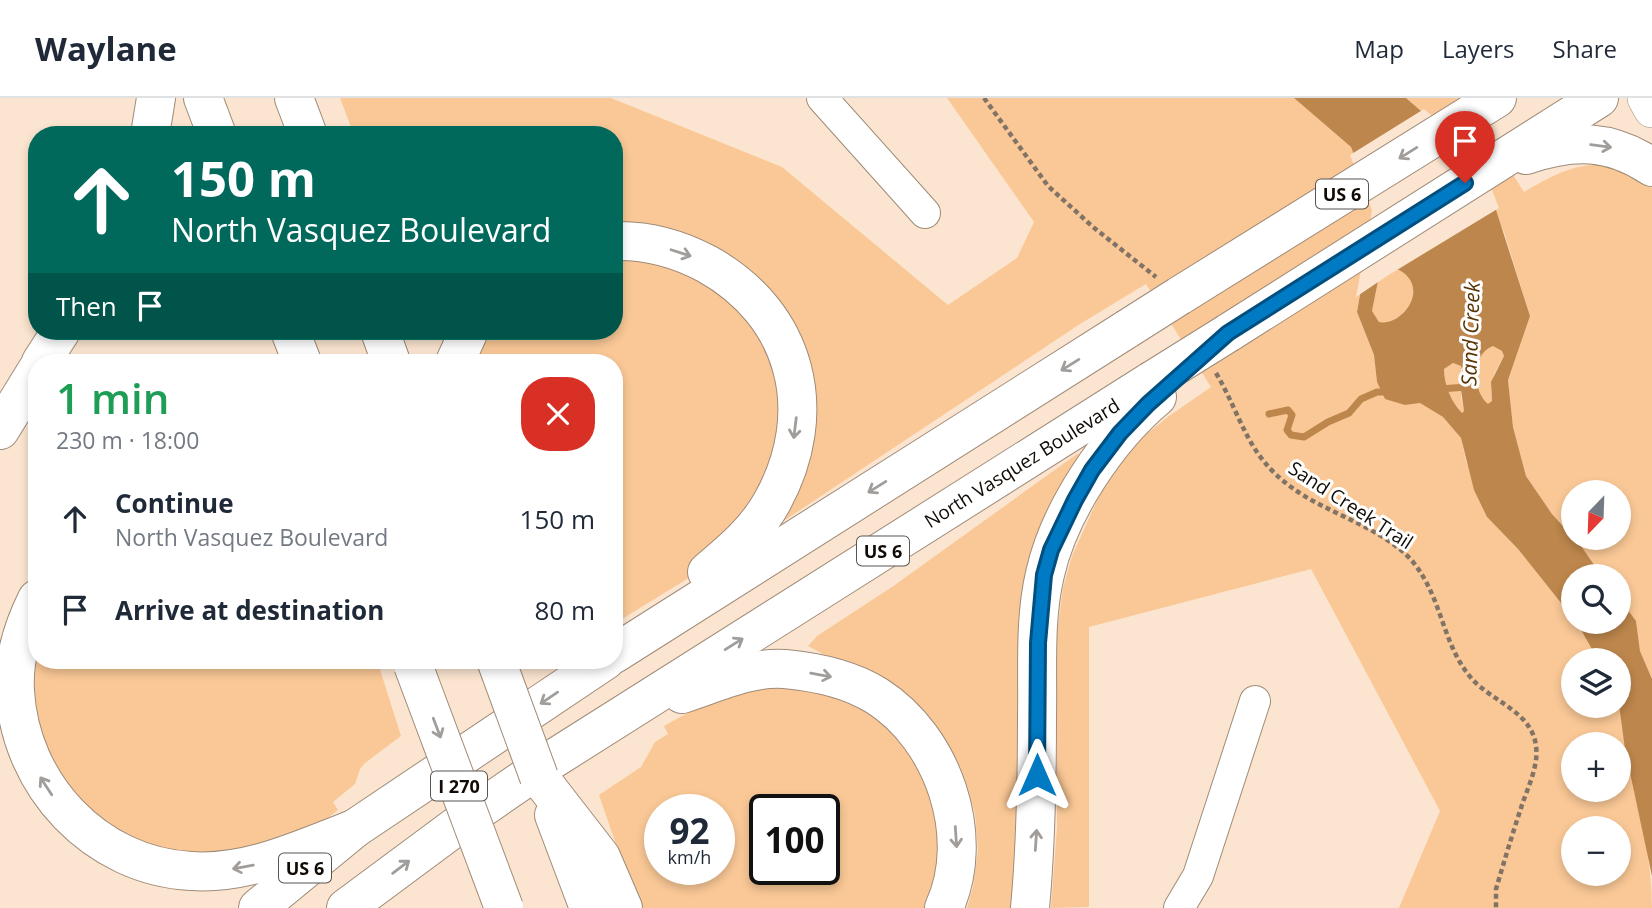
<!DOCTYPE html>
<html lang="en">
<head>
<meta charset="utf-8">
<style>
	body { margin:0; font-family:"Open Sans",sans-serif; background:#f6f6f7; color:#1f2937; height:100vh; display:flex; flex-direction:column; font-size:26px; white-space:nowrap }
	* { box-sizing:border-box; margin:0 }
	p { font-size:23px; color:#747a83 }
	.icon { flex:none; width:38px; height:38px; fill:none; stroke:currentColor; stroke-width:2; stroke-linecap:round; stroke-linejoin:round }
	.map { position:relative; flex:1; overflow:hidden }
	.panel { position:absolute; left:28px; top:256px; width:595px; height:315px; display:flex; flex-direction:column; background:#fff; border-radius:28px; box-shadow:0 4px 10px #0003 }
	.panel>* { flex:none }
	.banner { position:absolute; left:28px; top:28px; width:595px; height:214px; border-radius:28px; box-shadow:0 4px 10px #0003; background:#00695c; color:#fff; overflow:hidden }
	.needle { width:46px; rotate:203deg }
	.tools { position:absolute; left:1561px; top:382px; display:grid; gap:14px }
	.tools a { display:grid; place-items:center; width:70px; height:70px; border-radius:50%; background:#fff; box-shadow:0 4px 10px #0003; font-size:35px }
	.speed { position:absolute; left:644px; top:696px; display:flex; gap:14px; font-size:35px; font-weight:700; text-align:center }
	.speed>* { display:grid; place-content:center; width:91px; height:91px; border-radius:50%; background:#fff; box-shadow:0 4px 10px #0003; line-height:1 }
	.speed small { font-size:18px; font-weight:400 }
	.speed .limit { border:4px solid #111; border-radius:10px; background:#fff; color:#111 }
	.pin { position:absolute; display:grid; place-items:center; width:60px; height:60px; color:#fff; margin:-72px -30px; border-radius:50% 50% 50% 0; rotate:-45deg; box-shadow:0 0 7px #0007 }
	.pin .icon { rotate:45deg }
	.me { position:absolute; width:77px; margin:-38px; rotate:0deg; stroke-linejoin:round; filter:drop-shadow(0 0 5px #0008) }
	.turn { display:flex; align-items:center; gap:24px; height:147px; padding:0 28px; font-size:32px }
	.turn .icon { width:91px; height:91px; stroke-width:2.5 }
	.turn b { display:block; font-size:49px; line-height:60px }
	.then { display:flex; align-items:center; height:66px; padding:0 28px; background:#0003; gap:14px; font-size:26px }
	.round { display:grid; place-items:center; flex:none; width:74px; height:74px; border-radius:28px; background:#f6f6f7 }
	.headline { display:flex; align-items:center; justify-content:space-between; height:119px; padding:0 28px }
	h1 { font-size:42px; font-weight:600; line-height:52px; color:#1e9e55 }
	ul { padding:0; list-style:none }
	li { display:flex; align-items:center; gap:21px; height:91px; padding:0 28px }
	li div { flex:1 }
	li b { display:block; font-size:26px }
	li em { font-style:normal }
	header { display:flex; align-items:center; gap:42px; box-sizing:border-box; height:98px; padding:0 35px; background:#fff; border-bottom:2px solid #e0e1e3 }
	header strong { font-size:33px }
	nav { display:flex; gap:38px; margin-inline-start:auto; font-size:24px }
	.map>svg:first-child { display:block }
</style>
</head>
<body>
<header>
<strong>Waylane</strong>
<nav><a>Map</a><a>Layers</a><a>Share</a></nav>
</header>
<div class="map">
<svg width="1652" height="810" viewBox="0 0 1652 810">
	<rect width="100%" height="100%" fill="#fbe5d0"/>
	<g fill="#fac896" fill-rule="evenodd">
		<path d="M 340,0 L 611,0 L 782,69 L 948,207 L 1017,160 L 1034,124 L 947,0 L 1294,0 L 1351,49 L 1375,111 L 1357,214 L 1374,257 L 1377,284 L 1385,300 L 1405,307 L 1420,305 L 1443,319 L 1461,340 L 1466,363 L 1487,419 L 1518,451 L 1573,520 L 1573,523 L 1576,523 L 1598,562 L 1573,562 L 1573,607 L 1619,607 C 1628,675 1652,742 1652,810 L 1399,810 L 1440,713 L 1311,471 L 1089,529 L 1089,809 L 1051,810 L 1057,729 L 1057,535 L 1063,490 L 1072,458 L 1099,398 L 1125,358 L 1139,342 L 1169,318 L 1211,289 L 1146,186 L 1080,226 L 776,428 L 798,393 L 811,354 L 817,306 L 812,269 L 802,241 L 782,212 L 614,129 L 614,37 L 354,37 ZM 1573,646 L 1619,646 L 1619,691 L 1573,691 ZM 1573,730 L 1619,730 L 1619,775 L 1573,775 Z"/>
		<path d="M 1406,0 L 1464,0 L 1524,94 C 1568,67 1609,51 1652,90 L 1652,581 L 1640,553 L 1636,523 L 1619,500 L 1619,478 L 1602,478 L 1581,448 L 1552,416 L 1526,378 L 1513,329 L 1508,282 L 1530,218 L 1504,134 L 1457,44 ZM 1573,394 L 1619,394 L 1619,439 L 1573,439 Z"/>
		<polygon points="614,159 656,163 701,178 752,222 782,286 775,381 700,473 614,526 614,264 470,264 485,233 614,233"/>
		<path d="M 1395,170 C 1434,187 1402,229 1379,224 L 1372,213 L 1378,183 Z"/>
		<path d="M 1493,248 L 1502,253 L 1504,258 L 1494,276 L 1491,292 L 1492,303 L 1488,307 C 1472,293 1470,256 1493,248 Z"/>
		<path d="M 1453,265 L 1461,268 L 1461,299 L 1464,313 L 1462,315 C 1451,304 1444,286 1444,271 Z"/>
		<polygon points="1077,356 1088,362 1060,405 1015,810 967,810 973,789 978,752 975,716 965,683 953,659 888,591 808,548 817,538 892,489"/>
		<polygon points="37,540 37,562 377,562 401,638 365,665 360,671 355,686 333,704 338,712 314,731 204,764 108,736 38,647 32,571"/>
		<path d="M 785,586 L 847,599 L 900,637 L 942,714 L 934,810 L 638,810 L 599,697 L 641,669 L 655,644 L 668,636 L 664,628 L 724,595 ZM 660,712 L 719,712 L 719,772 L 660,772 ZM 765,712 L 824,712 L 824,772 L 765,772 Z"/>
	</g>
	<g fill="#bd864c" fill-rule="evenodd">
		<path d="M 1294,0 L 1406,0 L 1457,44 L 1496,112 L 1530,218 L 1508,282 L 1513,329 L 1526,378 L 1552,416 L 1581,448 L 1602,478 L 1573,478 L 1573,520 L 1518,451 L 1487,419 L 1474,392 L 1461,340 L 1443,319 L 1420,305 L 1405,307 L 1385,301 L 1377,284 L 1374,257 L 1357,214 L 1375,111 L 1351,49 ZM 1395,170 C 1434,187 1402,229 1379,224 L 1372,213 L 1378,183 ZM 1493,248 L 1502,253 L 1504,258 L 1491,284 L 1492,303 L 1488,306 C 1472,293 1471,256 1493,248 ZM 1453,265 L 1461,268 L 1463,275 L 1461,292 L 1464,313 L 1462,315 C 1451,304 1444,286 1444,271 Z"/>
		<polygon points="1619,500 1636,523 1640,553 1652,581 1652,778 1625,651 1619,607 1619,562 1598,562 1576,523 1619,523"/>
	</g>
	<polygon fill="#fbe5d0" points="1424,11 1460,41 1490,87 1499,110 1387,178 1356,199 1372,112 1350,57"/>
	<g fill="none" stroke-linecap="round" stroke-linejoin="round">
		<g stroke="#bd864c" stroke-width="7">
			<polyline points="1439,291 1468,289"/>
			<polyline points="1269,316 1288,312 1292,317 1287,332 1291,337 1304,339 1328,324 1349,315 1361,301 1377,294 1389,294"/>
		</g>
		<defs>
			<g id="minor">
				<polyline points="822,0 925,115"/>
				<polyline points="1179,810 1198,778 1255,603"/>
			</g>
			<polyline id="major" points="1646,0 1652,11"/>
			<g id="highway">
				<polyline points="203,0 217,37"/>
				<polyline points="294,0 308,37"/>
				<polyline points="150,37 156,0"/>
				<path d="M 1526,57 C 1573,41 1610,41 1652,69"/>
				<path d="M 614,143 C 646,142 679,151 707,166 C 797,216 822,314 772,404 C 756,433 732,453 707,474"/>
				<polyline points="1179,198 1497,0"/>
				<polyline points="290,233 302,264"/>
				<polyline points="380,233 391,264"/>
				<polyline points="1228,235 1599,0"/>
				<polyline points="41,264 61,233"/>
				<polyline points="455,264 469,233"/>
				<polyline points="0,332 37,272"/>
				<path d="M 37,501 C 23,529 13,561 15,593 C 20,687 95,768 191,773 C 248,777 301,751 354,731"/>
				<polyline points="614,556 1127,231"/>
				<path d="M 682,596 C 714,586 751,568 785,571 C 817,574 850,581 877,598 C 943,640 977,738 944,810"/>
				<polyline points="539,679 601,759 623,810"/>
				<polyline points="554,717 589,810"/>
				<polyline points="258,810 354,731 606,562"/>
				<polyline points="346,810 466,721 550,663 1151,283"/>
				<path d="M 1030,810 C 1036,746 1037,683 1037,619 C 1038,572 1034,522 1045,476 C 1059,413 1108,340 1157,299"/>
			</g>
		</defs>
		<use href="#minor" stroke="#9f8b78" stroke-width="32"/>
		<use href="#major" stroke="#9f8b78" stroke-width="38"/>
		<use href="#highway" stroke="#9f8b78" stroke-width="40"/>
		<g stroke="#817366" stroke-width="4.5" stroke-dasharray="5 3.5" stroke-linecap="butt">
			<polyline points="984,0 1048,88 1093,129 1156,179"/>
			<path d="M 1216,275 C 1242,319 1246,356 1291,389 C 1327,416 1383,429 1413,464 C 1443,501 1442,547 1472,581 C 1493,604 1532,614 1536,648 C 1539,668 1527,691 1521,710 C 1512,737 1504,764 1496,791 L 1496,810"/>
		</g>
		<use href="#minor" stroke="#fff" stroke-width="30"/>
		<use href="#major" stroke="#fff" stroke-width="37"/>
		<use href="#highway" stroke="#fff" stroke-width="38"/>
		<defs>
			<g id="highway-bridge">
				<polyline points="1127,231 1179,198"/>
				<polyline points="1151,283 1228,235"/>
				<polyline points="496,562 539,679"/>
				<polyline points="413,567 504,810"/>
			</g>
		</defs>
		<use href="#highway-bridge" stroke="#9f8b78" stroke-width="40" stroke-linecap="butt"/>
		<use href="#highway-bridge" stroke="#fff" stroke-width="38"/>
	</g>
	<defs><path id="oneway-shaft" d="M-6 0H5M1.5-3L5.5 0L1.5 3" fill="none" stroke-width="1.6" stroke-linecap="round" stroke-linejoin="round" transform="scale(1.75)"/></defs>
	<g stroke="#a09d9b">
		<use href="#oneway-shaft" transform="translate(1601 48) rotate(8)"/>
		<use href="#oneway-shaft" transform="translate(1408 55) rotate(148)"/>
		<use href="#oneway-shaft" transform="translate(681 155) rotate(18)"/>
		<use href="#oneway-shaft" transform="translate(1070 267) rotate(148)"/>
		<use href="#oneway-shaft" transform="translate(795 330) rotate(97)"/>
		<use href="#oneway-shaft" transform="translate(877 389) rotate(148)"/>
		<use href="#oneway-shaft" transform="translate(734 546) rotate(-32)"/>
		<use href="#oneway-shaft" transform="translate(821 577) rotate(10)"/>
		<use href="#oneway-shaft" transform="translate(549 600) rotate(146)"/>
		<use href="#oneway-shaft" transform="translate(437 630) rotate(69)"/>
		<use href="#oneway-shaft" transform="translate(46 688) rotate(-123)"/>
		<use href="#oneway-shaft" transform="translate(956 739) rotate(86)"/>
		<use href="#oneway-shaft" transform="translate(1036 742) rotate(-86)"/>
		<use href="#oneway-shaft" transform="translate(243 769) rotate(170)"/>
		<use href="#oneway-shaft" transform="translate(401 769) rotate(-37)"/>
	</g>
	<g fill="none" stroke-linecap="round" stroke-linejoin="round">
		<defs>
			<polyline id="route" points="1037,677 1038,545 1044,477 1051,452 1075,402 1092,372 1120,335 1148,306 1228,235 1465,85"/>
		</defs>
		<use href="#route" stroke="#004f7f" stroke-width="18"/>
		<use href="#route" stroke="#007ac3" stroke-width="12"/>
	</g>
	<g text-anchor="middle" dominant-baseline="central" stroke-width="6" stroke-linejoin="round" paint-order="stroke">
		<g fill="#fff" stroke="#595450" stroke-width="2">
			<rect x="1316" y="81.5" width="52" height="29" rx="5"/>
			<rect x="857" y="438.5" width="52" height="29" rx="5"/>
			<rect x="431" y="673.5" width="56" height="29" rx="5"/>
			<rect x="279" y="755.5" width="52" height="29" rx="5"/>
		</g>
		<g font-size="18" font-weight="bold" fill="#120b05">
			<text x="1342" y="96">US 6</text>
			<text x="883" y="453">US 6</text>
			<text x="459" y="688">I 270</text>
			<text x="305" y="770">US 6</text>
		</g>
		<g font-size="19" fill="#120b05" stroke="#fff">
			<text transform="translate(1022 365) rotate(-32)">North Vasquez Boulevard</text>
			<text transform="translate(1351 407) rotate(33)">Sand Creek Trail</text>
		</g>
		<g font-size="21" font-style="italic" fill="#593403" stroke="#fff">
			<text transform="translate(1470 236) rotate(-88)">Sand Creek</text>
		</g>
	</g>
</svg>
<div class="tools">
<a><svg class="needle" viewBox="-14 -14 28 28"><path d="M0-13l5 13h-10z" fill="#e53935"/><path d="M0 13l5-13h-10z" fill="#747a83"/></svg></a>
<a><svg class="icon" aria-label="search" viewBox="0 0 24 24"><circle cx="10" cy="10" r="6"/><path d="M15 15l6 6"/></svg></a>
<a><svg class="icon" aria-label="layers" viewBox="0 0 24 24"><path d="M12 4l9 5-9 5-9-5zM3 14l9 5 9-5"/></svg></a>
<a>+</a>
<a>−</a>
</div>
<div class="speed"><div>92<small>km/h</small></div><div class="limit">100</div></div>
<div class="pin" style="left:1465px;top:85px;background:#d93025"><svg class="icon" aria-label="arrive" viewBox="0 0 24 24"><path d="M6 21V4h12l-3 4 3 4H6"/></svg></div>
<svg class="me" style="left:1037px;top:677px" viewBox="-20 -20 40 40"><path d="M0-17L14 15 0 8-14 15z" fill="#007ac3" stroke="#fff" stroke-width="4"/></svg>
<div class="banner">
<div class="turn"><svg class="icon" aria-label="ahead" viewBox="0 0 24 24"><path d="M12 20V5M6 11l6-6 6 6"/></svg><div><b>150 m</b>North Vasquez Boulevard</div></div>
<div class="then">Then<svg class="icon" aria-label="arrive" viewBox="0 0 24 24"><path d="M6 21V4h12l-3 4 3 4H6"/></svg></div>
</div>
<section class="panel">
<div class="headline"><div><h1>1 min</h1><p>230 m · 18:00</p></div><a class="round" style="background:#d93025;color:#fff"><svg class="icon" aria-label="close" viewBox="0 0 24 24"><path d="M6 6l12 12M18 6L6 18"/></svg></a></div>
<ul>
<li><svg class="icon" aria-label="ahead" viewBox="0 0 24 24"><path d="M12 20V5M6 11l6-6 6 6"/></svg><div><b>Continue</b><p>North Vasquez Boulevard</p></div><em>150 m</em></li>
<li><svg class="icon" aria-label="arrive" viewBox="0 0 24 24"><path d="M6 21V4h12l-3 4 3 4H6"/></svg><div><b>Arrive at destination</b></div><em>80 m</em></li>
</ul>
</section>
</div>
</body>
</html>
